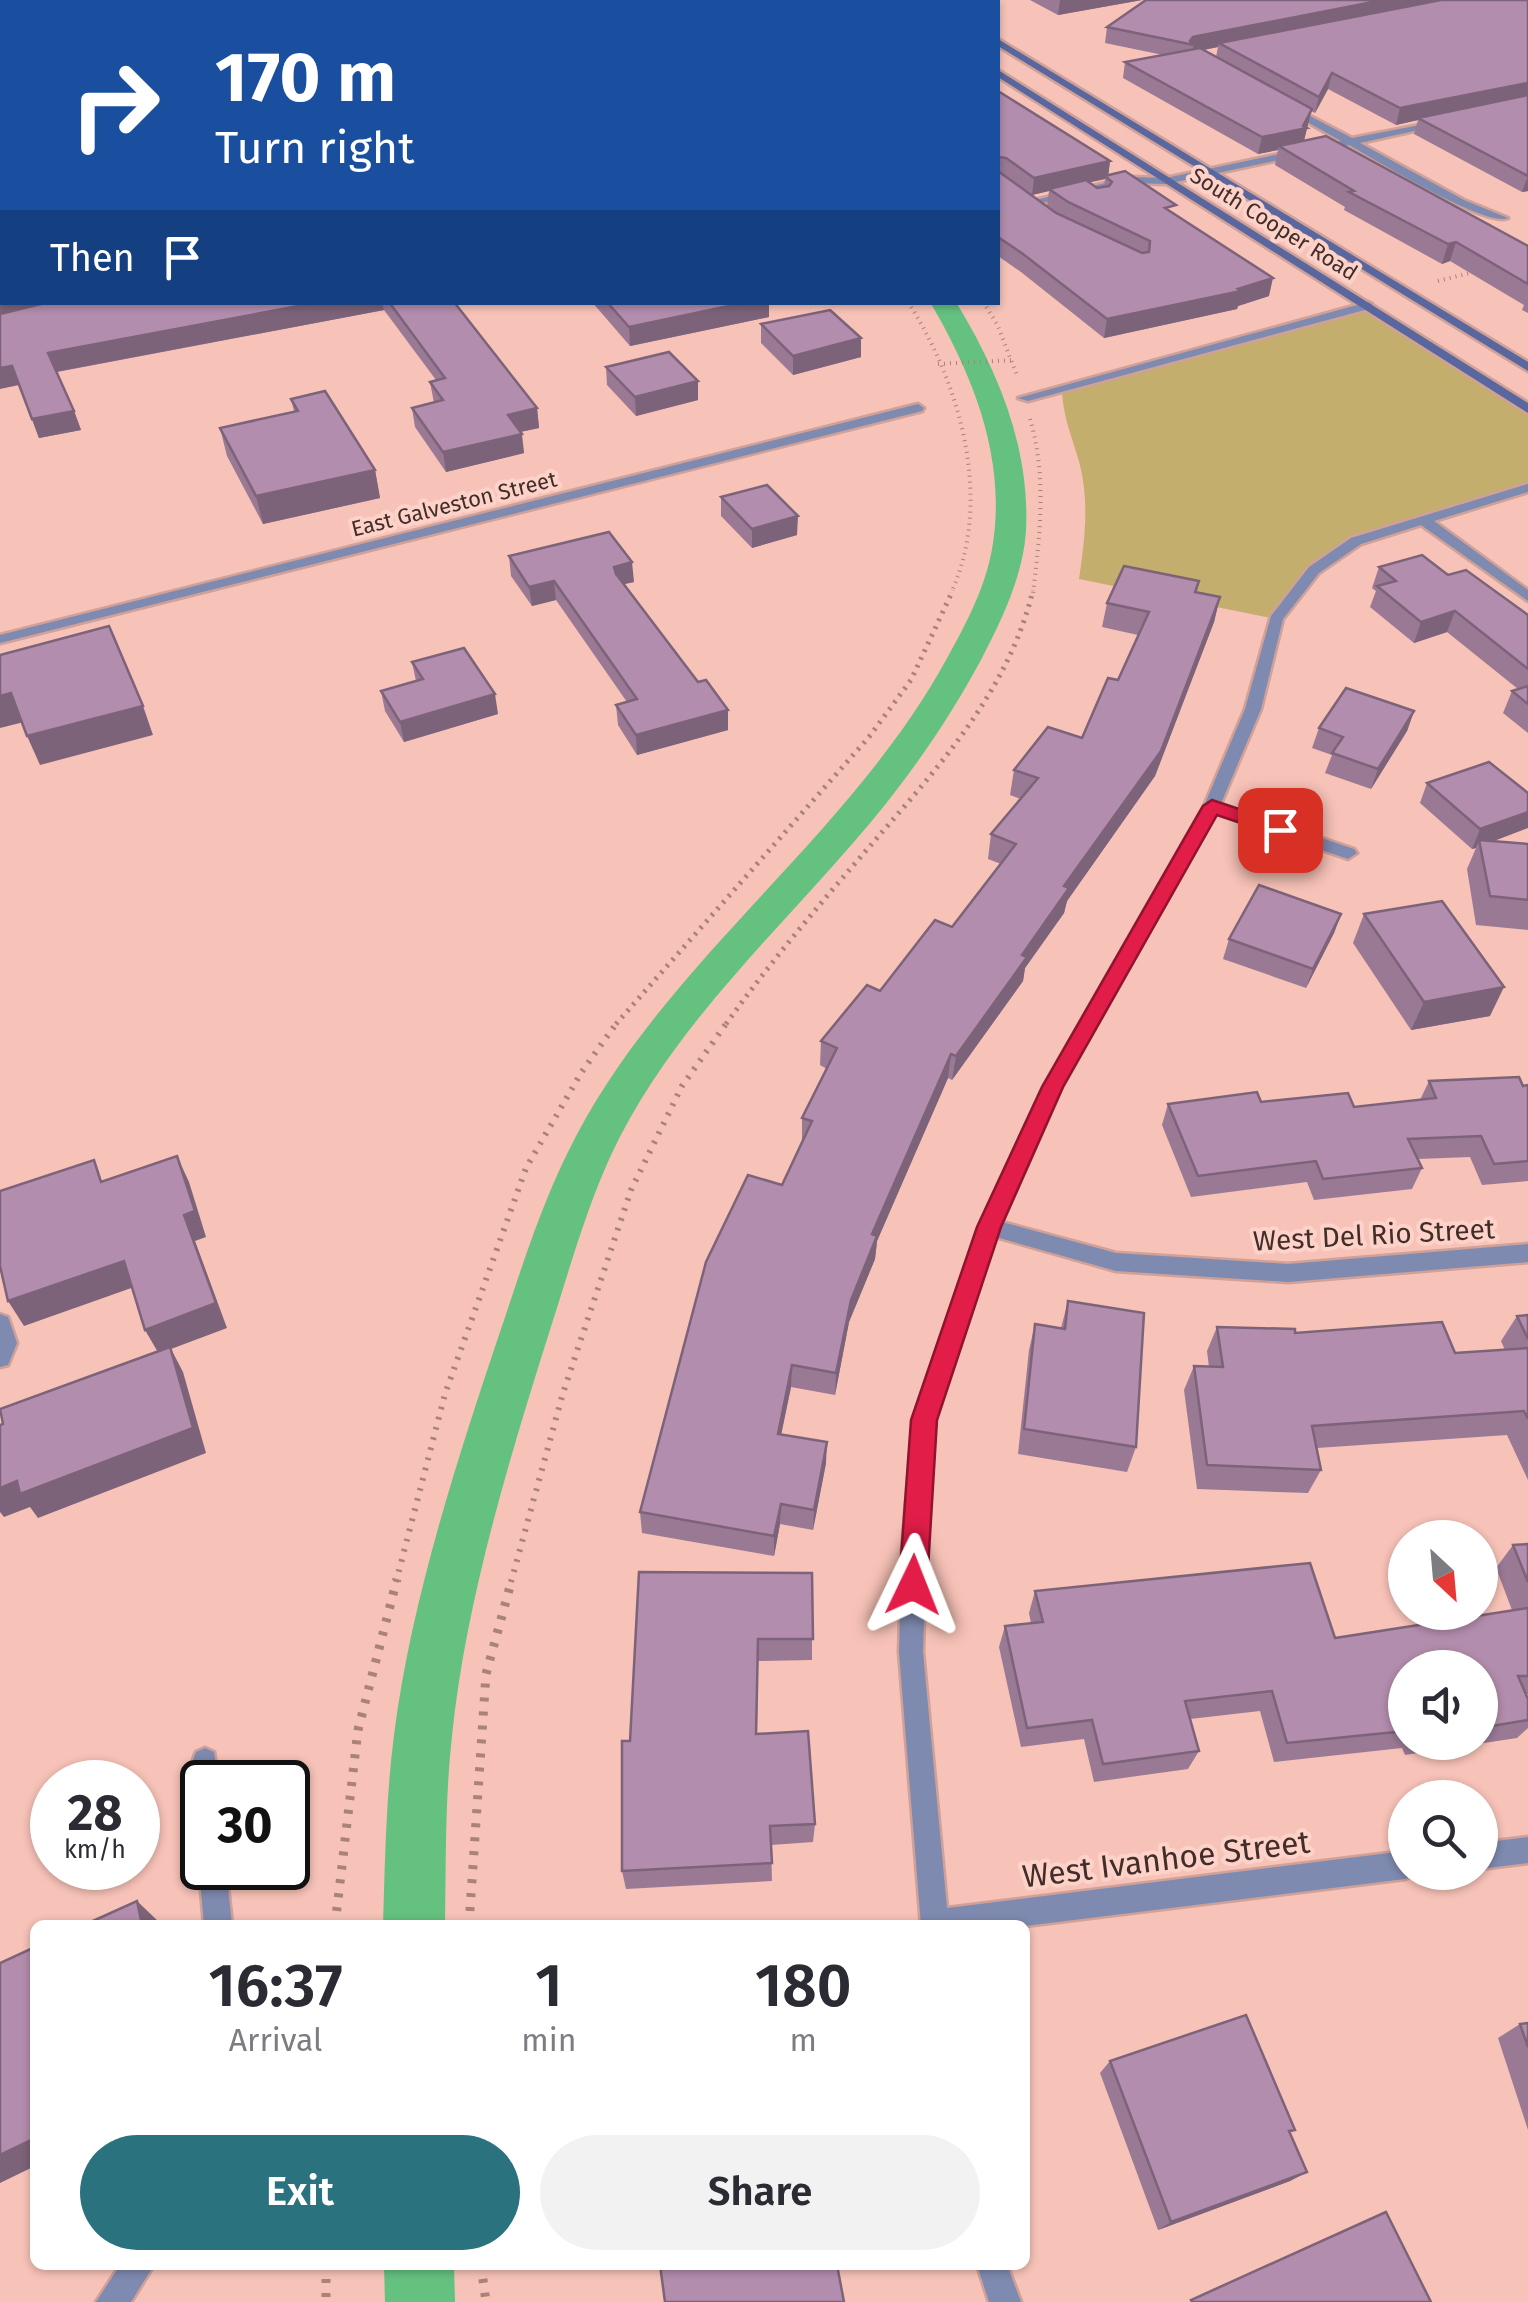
<!DOCTYPE html>
<html lang="en">
<head>
<meta charset="utf-8">
<style>
	body { margin:0; font-family:"Fira Sans",sans-serif; background:#f2f2f3; color:#2b2b33; height:100vh; display:flex; flex-direction:column; font-size:38px; white-space:nowrap }
	* { box-sizing:border-box; margin:0 }
	p { font-size:32px; color:#7c7c81 }
	.icon { flex:none; width:55px; height:55px; fill:none; stroke:currentColor; stroke-width:2; stroke-linecap:round; stroke-linejoin:round }
	.map { position:relative; flex:1; overflow:hidden }
	.drawer { position:absolute; left:30px; top:1920px; width:1000px; height:350px; display:flex; flex-direction:column; background:#fff; border-radius:15px; box-shadow:0 2px 8px #0004 }
	.drawer>* { flex:none }
	.top-card { position:absolute; left:0px; top:0px; width:1000px; height:305px; box-shadow:0 2px 8px #0004; background:#1a4fa0; color:#fff; overflow:hidden }
	.needle { width:65px; rotate:154deg }
	.controls { position:absolute; left:1388px; top:1520px; display:grid; gap:20px }
	.controls a { display:grid; place-items:center; width:110px; height:110px; border-radius:50%; background:#fff; box-shadow:0 2px 8px #0004; font-size:50px }
	.speed { position:absolute; left:30px; top:1760px; display:flex; gap:20px; font-size:50px; font-weight:700; text-align:center }
	.speed>* { display:grid; place-content:center; width:130px; height:130px; border-radius:50%; background:#fff; box-shadow:0 2px 8px #0004; line-height:1 }
	.speed small { font-size:25px; font-weight:400 }
	.speed .limit { border:5px solid #111; border-radius:15px; background:#fff; color:#111 }
	.pin { position:absolute; display:grid; place-items:center; width:85px; height:85px; color:#fff; margin:-42px; border-radius:20px; box-shadow:0 5px 15px #0006 }
	.me { position:absolute; width:110px; margin:-55px; rotate:2deg; stroke-linejoin:round; filter:drop-shadow(0 0 8px #0008) }
	.turn { display:flex; align-items:center; gap:35px; height:210px; padding:0 50px; font-size:45px }
	.turn .icon { width:130px; height:130px; stroke-width:2.5 }
	.turn b { display:block; font-size:70px; line-height:85px }
	.then { display:flex; align-items:center; height:95px; padding:0 50px; background:#0003; gap:20px; font-size:38px }
	.eta { display:flex; justify-content:space-evenly; align-items:center; height:170px; text-align:center }
	.eta b { font-size:60px; font-weight:600; line-height:70px }
	.cta { display:flex; gap:20px; margin-top:auto; padding:20px 50px }
	.cta a { flex:1; height:115px; border-radius:60px; background:#2b727f; color:#fff; font-size:40px; font-weight:600; line-height:115px; text-align:center }
	.cta a+a { background:#f2f2f3; color:#2b2b33 }
	.map>svg:first-child { display:block }
</style>
</head>
<body>
<div class="map">
<svg width="1528" height="2302" viewBox="0 0 1528 2302">
	<rect width="100%" height="100%" fill="#f7c2b7"/>
	<path fill="#c4ae6d" d="M 1368,306 L 1528,409 L 1528,488 L 1356,541 L 1314,570 L 1276,619 L 1079,579 C 1085,538 1090,499 1078,458 C 1071,434 1062,413 1062,388 Z"/>
	<g fill="none" stroke-linecap="round" stroke-linejoin="round">
		<g fill="#65c180" fill-rule="evenodd">
			<polygon points="258,0 281,0 283,2 260,2"/>
			<path d="M 930,302 L 956,302 C 999,373 1030,448 1026,531 C 1023,576 1002,619 982,658 C 946,725 903,786 853,843 C 768,941 667,1035 611,1155 C 585,1212 568,1274 549,1333 C 509,1459 465,1605 452,1736 C 445,1798 446,1863 445,1925 L 383,1925 C 385,1862 386,1797 394,1735 C 411,1601 457,1460 500,1332 C 520,1273 539,1211 567,1154 C 659,964 845,844 946,660 C 966,624 987,585 993,543 C 1006,457 973,375 930,302 Z"/>
			<polygon points="384,2265 454,2265 455,2302 385,2302"/>
		</g>
		<defs>
			<g id="lane">
				<polygon points="1368,302 1372,304 1372,308 1028,401 1018,398"/>
				<polygon points="1212,801 1354,849 1357,853 1348,859 1342,857 1206,810 1206,802"/>
			</g>
			<g id="street">
				<polygon points="819,0 829,0 830,2 821,2"/>
				<path d="M 1289,105 L 1352,138 L 1441,121 L 1441,125 L 1360,143 L 1464,200 L 1508,218 C 1486,228 1376,160 1349,145 L 1166,184 L 1130,183 L 1028,206 L 1023,203 L 1130,177 L 1166,178 L 1341,141 L 1286,110 Z"/>
				<polygon points="918,404 924,408 922,411 0,643 0,635"/>
				<polygon points="1528,484 1528,492 1434,521 1528,590 1528,601 1421,525 1361,544 1319,573 1283,619 1261,709 1220,806 1062,1087 1002,1222 1116,1253 1288,1264 1528,1244 1528,1262 1288,1282 1116,1271 996,1237 935,1420 926,1551 923,1652 947,1908 1405,1851 1405,1872 1415,1875 1405,1879 1025,1926 921,1925 899,1652 902,1551 913,1420 979,1227 1043,1087 1204,806 1245,709 1271,616 1309,567 1351,538"/>
				<polygon points="0,1314 8,1317 17,1343 8,1365 0,1367"/>
				<path d="M 205,1748 L 214,1752 L 219,1782 L 202,1782 L 202,1794 L 197,1791 C 191,1778 190,1765 196,1752 Z"/>
				<polygon points="1528,1837 1528,1863 1480,1869 1480,1843"/>
				<polygon points="202,1861 202,1868 226,1868 232,1925 204,1925 199,1868"/>
				<polygon points="120,2265 154,2265 131,2302 96,2302"/>
				<polygon points="977,2265 1007,2265 1021,2302 989,2302"/>
			</g>
			<g id="secondary">
				<polygon points="878,0 889,0 890,2 880,2"/>
				<polygon points="925,0 936,0 937,2 927,2"/>
				<polygon points="998,39 1528,362 1528,371 998,46"/>
				<polygon points="998,70 1528,403 1528,413 998,77"/>
			</g>
		</defs>
		<use href="#lane" stroke="#cfa198" stroke-width="5"/>
		<use href="#street" stroke="#cfa198" stroke-width="5"/>
		<use href="#secondary" stroke="#cfa198" stroke-width="5"/>
		<g stroke="#a9827a" stroke-width="2.5" stroke-dasharray="1 4" stroke-linecap="butt">
			<polyline points="178,0 182,2"/>
			<polyline points="308,0 313,2"/>
		</g>
		<g stroke="#a9827a" stroke-width="4" stroke-dasharray="1 5" stroke-linecap="butt">
			<polyline points="1438,281 1474,272"/>
			<path d="M 908,302 C 960,383 994,500 951,593"/>
			<polyline points="983,302 997,324 1018,378"/>
			<polyline points="938,364 1014,360"/>
			<path d="M 1030,419 C 1047,476 1040,535 1033,593"/>
		</g>
		<g stroke="#a9827a" stroke-width="5" stroke-dasharray="2.5 6" stroke-linecap="butt">
			<polyline points="616,1024 869,737 911,680 953,590"/>
			<path d="M 726,1024 C 771,961 820,904 870,846 C 936,770 1009,691 1033,590"/>
		</g>
		<g stroke="#a9827a" stroke-width="6" stroke-dasharray="2.5 8" stroke-linecap="butt">
			<polyline points="396,1582 445,1394 526,1168 581,1073 618,1021"/>
			<polyline points="511,1582 563,1393 631,1190 682,1086 728,1021"/>
		</g>
		<g stroke="#a9827a" stroke-width="9" stroke-dasharray="4 10" stroke-linecap="butt">
			<polyline points="335,1925 358,1730 397,1579"/>
			<polyline points="469,1925 486,1674 512,1579"/>
			<polyline points="326,2265 326,2302"/>
			<polyline points="481,2265 486,2302"/>
		</g>
		<use href="#lane" fill="#7f8ab0" fill-rule="evenodd"/>
		<use href="#street" fill="#7f8ab0" fill-rule="evenodd"/>
		<use href="#secondary" fill="#59679e" fill-rule="evenodd"/>
	</g>
	<g fill="#9a7995" fill-rule="evenodd">
		<polygon points="472,0 807,0 810,2 475,2"/>
		<polygon points="1030,0 1142,0 1058,15"/>
		<path d="M 1528,0 L 1528,191 L 1522,192 L 1414,134 L 1418,120 L 1396,125 L 1328,89 L 1315,113 L 1311,111 L 1304,141 L 1528,246 L 1528,313 L 1522,310 L 1524,305 L 1450,261 L 1442,264 L 1344,210 L 1345,207 L 1275,165 L 1278,150 L 1258,154 L 1123,78 L 1125,62 L 1163,55 L 1105,43 L 1107,27 ZM 1218,47 L 1216,57 L 1204,50 Z"/>
		<path d="M 998,91 L 1110,161 L 1108,175 L 1174,214 L 1269,296 L 1238,306 L 1237,309 L 1104,338 L 1021,272 L 998,256 ZM 1105,179 L 1104,187 L 1097,188 L 1089,182 ZM 1049,191 L 1047,206 L 1032,195 Z"/>
		<polygon points="2,302 454,302 537,408 539,428 520,432 524,453 446,472 415,427 412,408 434,403 430,382 436,380 384,310 57,372 74,411 81,430 39,438 19,385"/>
		<polygon points="592,302 769,302 769,317 630,346"/>
		<polygon points="761,324 861,357 793,375 761,343"/>
		<polygon points="606,367 698,400 636,416 607,385"/>
		<polygon points="291,399 375,470 380,498 263,524 227,456 220,428 294,411"/>
		<polygon points="721,497 797,535 752,548 721,516"/>
		<polygon points="509,556 634,582 624,584 698,682 728,710 728,730 637,755 618,725 616,705 627,702 556,600 532,606 511,576"/>
		<polygon points="1379,567 1448,575 1528,615 1528,733 1503,713 1512,691 1518,689 1447,632 1414,643 1370,607 1376,591 1372,588"/>
		<polygon points="1199,581 1197,592 1220,597 1214,622 1155,776 1067,901 1064,913 1025,968 1023,981 952,1080 948,1078 877,1241 875,1259 849,1322 835,1395 791,1387 781,1434 826,1463 813,1530 780,1524 774,1556 642,1533 640,1512 802,1142 802,1118 827,1069 820,1065 821,1041 952,927 1001,864 988,859 991,834 1021,799 1010,795 1014,770 1082,738 1118,680 1138,635 1102,627 1107,603"/>
		<polygon points="412,662 498,714 404,742 385,711 381,691 416,681"/>
		<polygon points="1414,711 1407,731 1371,789 1325,773 1332,755 1312,748 1319,728"/>
		<polygon points="1427,783 1494,841 1528,844 1528,930 1476,925 1467,869 1476,848 1472,849 1420,803"/>
		<polygon points="1341,914 1334,933 1306,988 1223,959 1229,939"/>
		<polygon points="1364,914 1490,1016 1411,1030 1353,943"/>
		<polygon points="1429,1081 1528,1085 1528,1181 1482,1185 1470,1157 1418,1159 1422,1168 1412,1189 1314,1200 1307,1182 1191,1197 1162,1125 1168,1104 1261,1102 1354,1107 1420,1100"/>
		<polygon points="1068,1301 1136,1447 1127,1472 1018,1454 1029,1350 1035,1324 1061,1328"/>
		<polygon points="1528,1315 1528,1480 1507,1435 1317,1448 1321,1470 1308,1493 1197,1489 1184,1390 1194,1366 1209,1367 1207,1351 1217,1327 1295,1333 1455,1353 1505,1350 1501,1341 1517,1316"/>
		<path d="M 1528,1544 L 1528,1694 L 1526,1694 L 1528,1699 L 1528,1728 L 1517,1738 L 1405,1755 L 1402,1748 L 1274,1762 L 1260,1711 L 1190,1719 L 1199,1751 L 1188,1769 L 1094,1782 L 1084,1739 L 1021,1747 L 999,1647 L 1005,1626 L 1031,1623 L 1029,1613 L 1035,1591 L 1335,1638 L 1512,1610 L 1496,1568 L 1513,1545 ZM 1405,1668 L 1480,1668 L 1480,1742 L 1405,1742 Z"/>
		<polygon points="812,1573 812,1660 758,1661 757,1734 815,1824 813,1842 771,1845 772,1881 626,1889 622,1871 630,1741"/>
		<polygon points="1528,2023 1528,2130 1498,2038 1520,2024"/>
		<polygon points="1110,2061 1295,2130 1290,2133 1307,2172 1290,2181 1158,2230 1100,2073"/>
	</g>
	<g fill="#7d6379">
		<polygon points="383,0 413,0 398,2 383,2"/>
		<polygon points="1060,0 1142,0 1058,15"/>
		<polygon points="1383,0 1457,0 1219,43 1218,47 1192,52 1194,45 1190,44 1193,37"/>
		<polygon points="1332,73 1328,89 1315,113 1319,97"/>
		<polygon points="1528,83 1528,98 1418,118 1418,120 1396,125 1400,108"/>
		<polygon points="1312,109 1303,144 1279,146 1278,150 1258,154 1262,137"/>
		<polygon points="1110,161 1108,178 1105,176 1105,179 1052,191 1049,189 1049,191 1032,195 1034,178"/>
		<polygon points="1528,176 1528,191 1522,192"/>
		<polygon points="1456,242 1450,261 1442,264 1448,244"/>
		<polygon points="1273,278 1269,296 1238,306 1237,309 1104,338 1107,319 1238,289"/>
		<polygon points="0,298 2,298 2,302 76,302 0,318"/>
		<polygon points="320,302 382,302 384,310 55,372 48,353"/>
		<polygon points="748,302 769,302 769,317 630,346 629,327"/>
		<polygon points="861,338 861,357 793,375 793,356"/>
		<polygon points="12,366 19,385 0,389 0,368"/>
		<polygon points="698,381 698,400 636,416 635,397"/>
		<polygon points="537,408 539,428 510,434 508,415"/>
		<polygon points="74,411 81,430 39,438 32,419"/>
		<polygon points="522,434 524,453 446,472 443,452"/>
		<polygon points="375,470 380,498 263,524 256,496"/>
		<polygon points="798,516 797,535 752,548 752,529"/>
		<polygon points="632,562 634,582 615,586 614,567"/>
		<polygon points="554,581 556,600 532,606 529,587"/>
		<polygon points="1220,597 1214,622 1155,776 1067,901 1064,913 1025,968 1023,981 952,1080 956,1056 1064,886"/>
		<polygon points="1455,611 1447,632 1414,643 1421,622"/>
		<polygon points="11,693 24,722 0,728 0,696"/>
		<polygon points="495,694 498,714 404,742 400,722"/>
		<polygon points="143,706 153,735 40,765 27,736"/>
		<polygon points="728,710 728,730 637,755 636,735"/>
		<polygon points="1414,711 1407,731 1371,789 1378,769"/>
		<polygon points="1528,812 1528,828 1481,846 1479,840 1476,848 1472,849 1480,829"/>
		<polygon points="1341,914 1334,933 1306,988 1313,969"/>
		<polygon points="1504,987 1490,1016 1411,1030 1424,1002"/>
		<polygon points="951,1054 948,1078 877,1241 875,1259 849,1322 835,1395 836,1373 851,1300 872,1234"/>
		<polygon points="177,1156 189,1182 206,1237 195,1241 227,1328 171,1349 183,1372 206,1453 38,1518 30,1507 4,1517 0,1512 0,1488 159,1354 145,1330 184,1215"/>
		<polygon points="124,1261 137,1286 24,1326 8,1301"/>
		<polygon points="792,1365 791,1387 777,1455 778,1434"/>
		<polygon points="827,1442 826,1463 813,1530 814,1510"/>
		<polygon points="781,1504 780,1524 774,1556 774,1536"/>
		<polygon points="137,1901 159,1922 160,1925 142,1925"/>
		<polygon points="35,2138 35,2166 0,2183 0,2155"/>
		<polygon points="1307,2172 1290,2181 1158,2230 1171,2222"/>
	</g>
	<g fill="#b38dad" stroke="#7d6379" stroke-width="2.5">
		<polygon points="487,0 807,0 810,2 490,2"/>
		<polygon points="1146,0 1383,0 1193,37 1190,41 1194,45 1107,27"/>
		<polygon points="1441,0 1528,0 1528,83 1400,108 1332,73 1319,97 1219,43"/>
		<polygon points="2,37 2,298 0,298 0,38"/>
		<polygon points="1200,48 1312,109 1303,126 1307,128 1262,137 1125,62"/>
		<polygon points="998,91 1110,161 1034,178 1006,158 998,157"/>
		<polygon points="1528,95 1528,176 1418,118"/>
		<polygon points="1326,136 1528,246 1528,284 1456,242 1448,244 1349,192 1354,191 1279,146"/>
		<polygon points="998,168 998,171 1056,213 1142,253 1149,252 1150,241 1068,202 1049,189 1086,180 1097,188 1109,186 1112,182 1105,176 1125,171 1176,205 1165,208 1273,278 1238,289 1241,291 1107,319 1023,254 998,237"/>
		<polygon points="49,302 320,302 48,353 74,411 32,419 12,366 0,368 0,314"/>
		<polygon points="389,302 454,302 537,408 508,415 522,434 443,452 412,408 443,400 430,382 445,378"/>
		<polygon points="607,302 748,302 629,327"/>
		<polygon points="830,310 861,338 793,356 761,324"/>
		<polygon points="669,352 698,381 635,397 606,367"/>
		<polygon points="325,391 375,470 256,496 220,428 298,411 291,399"/>
		<polygon points="767,485 798,516 752,529 721,497"/>
		<polygon points="609,532 632,562 614,567 616,574 698,682 706,680 728,710 636,735 616,705 637,699 554,581 529,587 509,556"/>
		<polygon points="1422,555 1448,575 1466,570 1528,615 1528,669 1455,611 1421,622 1377,586 1396,581 1379,567"/>
		<polygon points="1124,566 1199,581 1195,592 1220,597 1161,751 1064,886 1069,888 1022,955 1027,957 956,1056 951,1054 872,1234 877,1236 851,1300 836,1373 792,1365 778,1434 827,1442 814,1510 781,1504 774,1536 640,1512 706,1262 748,1175 782,1185 812,1121 802,1118 837,1048 821,1041 867,985 880,991 935,920 952,927 1016,844 991,834 1038,778 1014,770 1048,727 1082,738 1108,678 1118,680 1149,612 1107,603"/>
		<polygon points="109,626 143,706 27,736 11,693 0,696 0,655"/>
		<polygon points="464,648 495,694 400,722 381,691 423,679 412,662"/>
		<polygon points="1528,686 1528,704 1512,691"/>
		<polygon points="1346,688 1414,711 1378,769 1332,753 1343,737 1319,728"/>
		<polygon points="1489,762 1528,793 1528,812 1480,829 1427,783"/>
		<polygon points="1479,840 1528,844 1528,900 1490,896"/>
		<polygon points="1259,885 1341,914 1313,969 1229,939"/>
		<polygon points="1442,901 1504,987 1424,1002 1364,914"/>
		<polygon points="1519,1077 1523,1086 1528,1085 1528,1161 1494,1164 1481,1136 1408,1139 1422,1168 1323,1179 1316,1161 1198,1176 1168,1104 1257,1092 1261,1102 1348,1093 1354,1107 1436,1098 1429,1081"/>
		<polygon points="177,1156 195,1211 184,1215 216,1303 145,1330 124,1261 8,1301 0,1266 0,1191 94,1160 101,1182"/>
		<polygon points="1068,1301 1144,1313 1136,1447 1024,1429 1035,1324 1065,1329"/>
		<polygon points="1528,1315 1528,1339 1517,1316"/>
		<polygon points="1442,1322 1455,1353 1528,1348 1528,1419 1524,1411 1312,1426 1321,1470 1207,1465 1194,1366 1223,1367 1217,1327 1295,1329 1295,1333"/>
		<polygon points="170,1347 193,1428 20,1494 17,1481 0,1488 0,1425 3,1424 0,1409"/>
		<polygon points="1528,1544 1528,1582 1513,1545"/>
		<polygon points="1310,1563 1335,1638 1528,1608 1528,1676 1518,1676 1528,1699 1528,1720 1480,1728 1480,1668 1405,1668 1405,1731 1287,1743 1272,1691 1185,1701 1199,1751 1103,1764 1092,1720 1027,1728 1005,1626 1043,1622 1035,1591"/>
		<polygon points="639,1572 812,1573 813,1639 758,1639 756,1734 808,1731 815,1824 770,1826 772,1863 622,1871 622,1741 630,1741"/>
		<polygon points="137,1901 142,1925 84,1925"/>
		<polygon points="35,1947 35,2138 0,2155 0,1963"/>
		<polygon points="1246,2015 1295,2130 1289,2131 1307,2172 1171,2222 1110,2061"/>
		<polygon points="1528,2023 1528,2047 1520,2024"/>
		<polygon points="1386,2212 1431,2302 1192,2302 1191,2300"/>
		<polygon points="660,2265 837,2265 844,2302 665,2302"/>
	</g>
	<polygon fill="#e11d48" stroke="#92132f" stroke-width="2.5" points="1212,800 1287,825 1290,830 1280,836 1217,815 1063,1087 1001,1227 937,1420 927,1585 923,1594 913,1598 903,1594 899,1585 911,1420 977,1227 1042,1087 1203,806"/>
	<g text-anchor="middle" dominant-baseline="central" stroke-width="8" stroke-linejoin="round" paint-order="stroke">
		<g font-size="22" fill="#422d29" stroke="#fdd2c9">
			<text transform="translate(1274 224) rotate(32)">South Cooper Road</text>
			<text transform="translate(454 504) rotate(-14)">East Galveston Street</text>
		</g>
		<g font-size="28" fill="#422d29" stroke="#fdd2c9">
			<text transform="translate(1374 1235) rotate(-3)">West Del Rio Street</text>
		</g>
		<g font-size="32" fill="#422d29" stroke="#fdd2c9">
			<text transform="translate(1166 1859) rotate(-7)">West Ivanhoe Street</text>
		</g>
	</g>
</svg>
<div class="controls">
<a><svg class="needle" viewBox="-14 -14 28 28"><path d="M0-13l5 13h-10z" fill="#e53935"/><path d="M0 13l5-13h-10z" fill="#7c7c81"/></svg></a>
<a><svg class="icon" aria-label="sound" viewBox="0 0 24 24"><path d="M4 9h4l5-4v14l-5-4H4zM17 9q2 3 0 6"/></svg></a>
<a><svg class="icon" aria-label="search" viewBox="0 0 24 24"><circle cx="10" cy="10" r="6"/><path d="M15 15l6 6"/></svg></a>
</div>
<div class="speed"><div>28<small>km/h</small></div><div class="limit">30</div></div>
<div class="pin" style="left:1280px;top:830px;background:#d93025"><svg class="icon" aria-label="arrive" viewBox="0 0 24 24"><path d="M6 21V4h12l-3 4 3 4H6"/></svg></div>
<svg class="me" style="left:913px;top:1585px" viewBox="-20 -20 40 40"><path d="M0-17L14 15 0 8-14 15z" fill="#e11d48" stroke="#fff" stroke-width="4"/></svg>
<div class="top-card">
<div class="turn"><svg class="icon" aria-label="right" viewBox="0 0 24 24"><path d="M7 20v-9h11M14 6l5 5-5 5"/></svg><div><b>170 m</b>Turn right</div></div>
<div class="then">Then<svg class="icon" aria-label="arrive" viewBox="0 0 24 24"><path d="M6 21V4h12l-3 4 3 4H6"/></svg></div>
</div>
<section class="drawer">
<div class="eta">
<div><b>16:37</b><p>Arrival</p></div>
<div><b>1</b><p>min</p></div>
<div><b>180</b><p>m</p></div>
</div>
<div class="cta"><a>Exit</a><a>Share</a></div>
</section>
</div>
</body>
</html>
